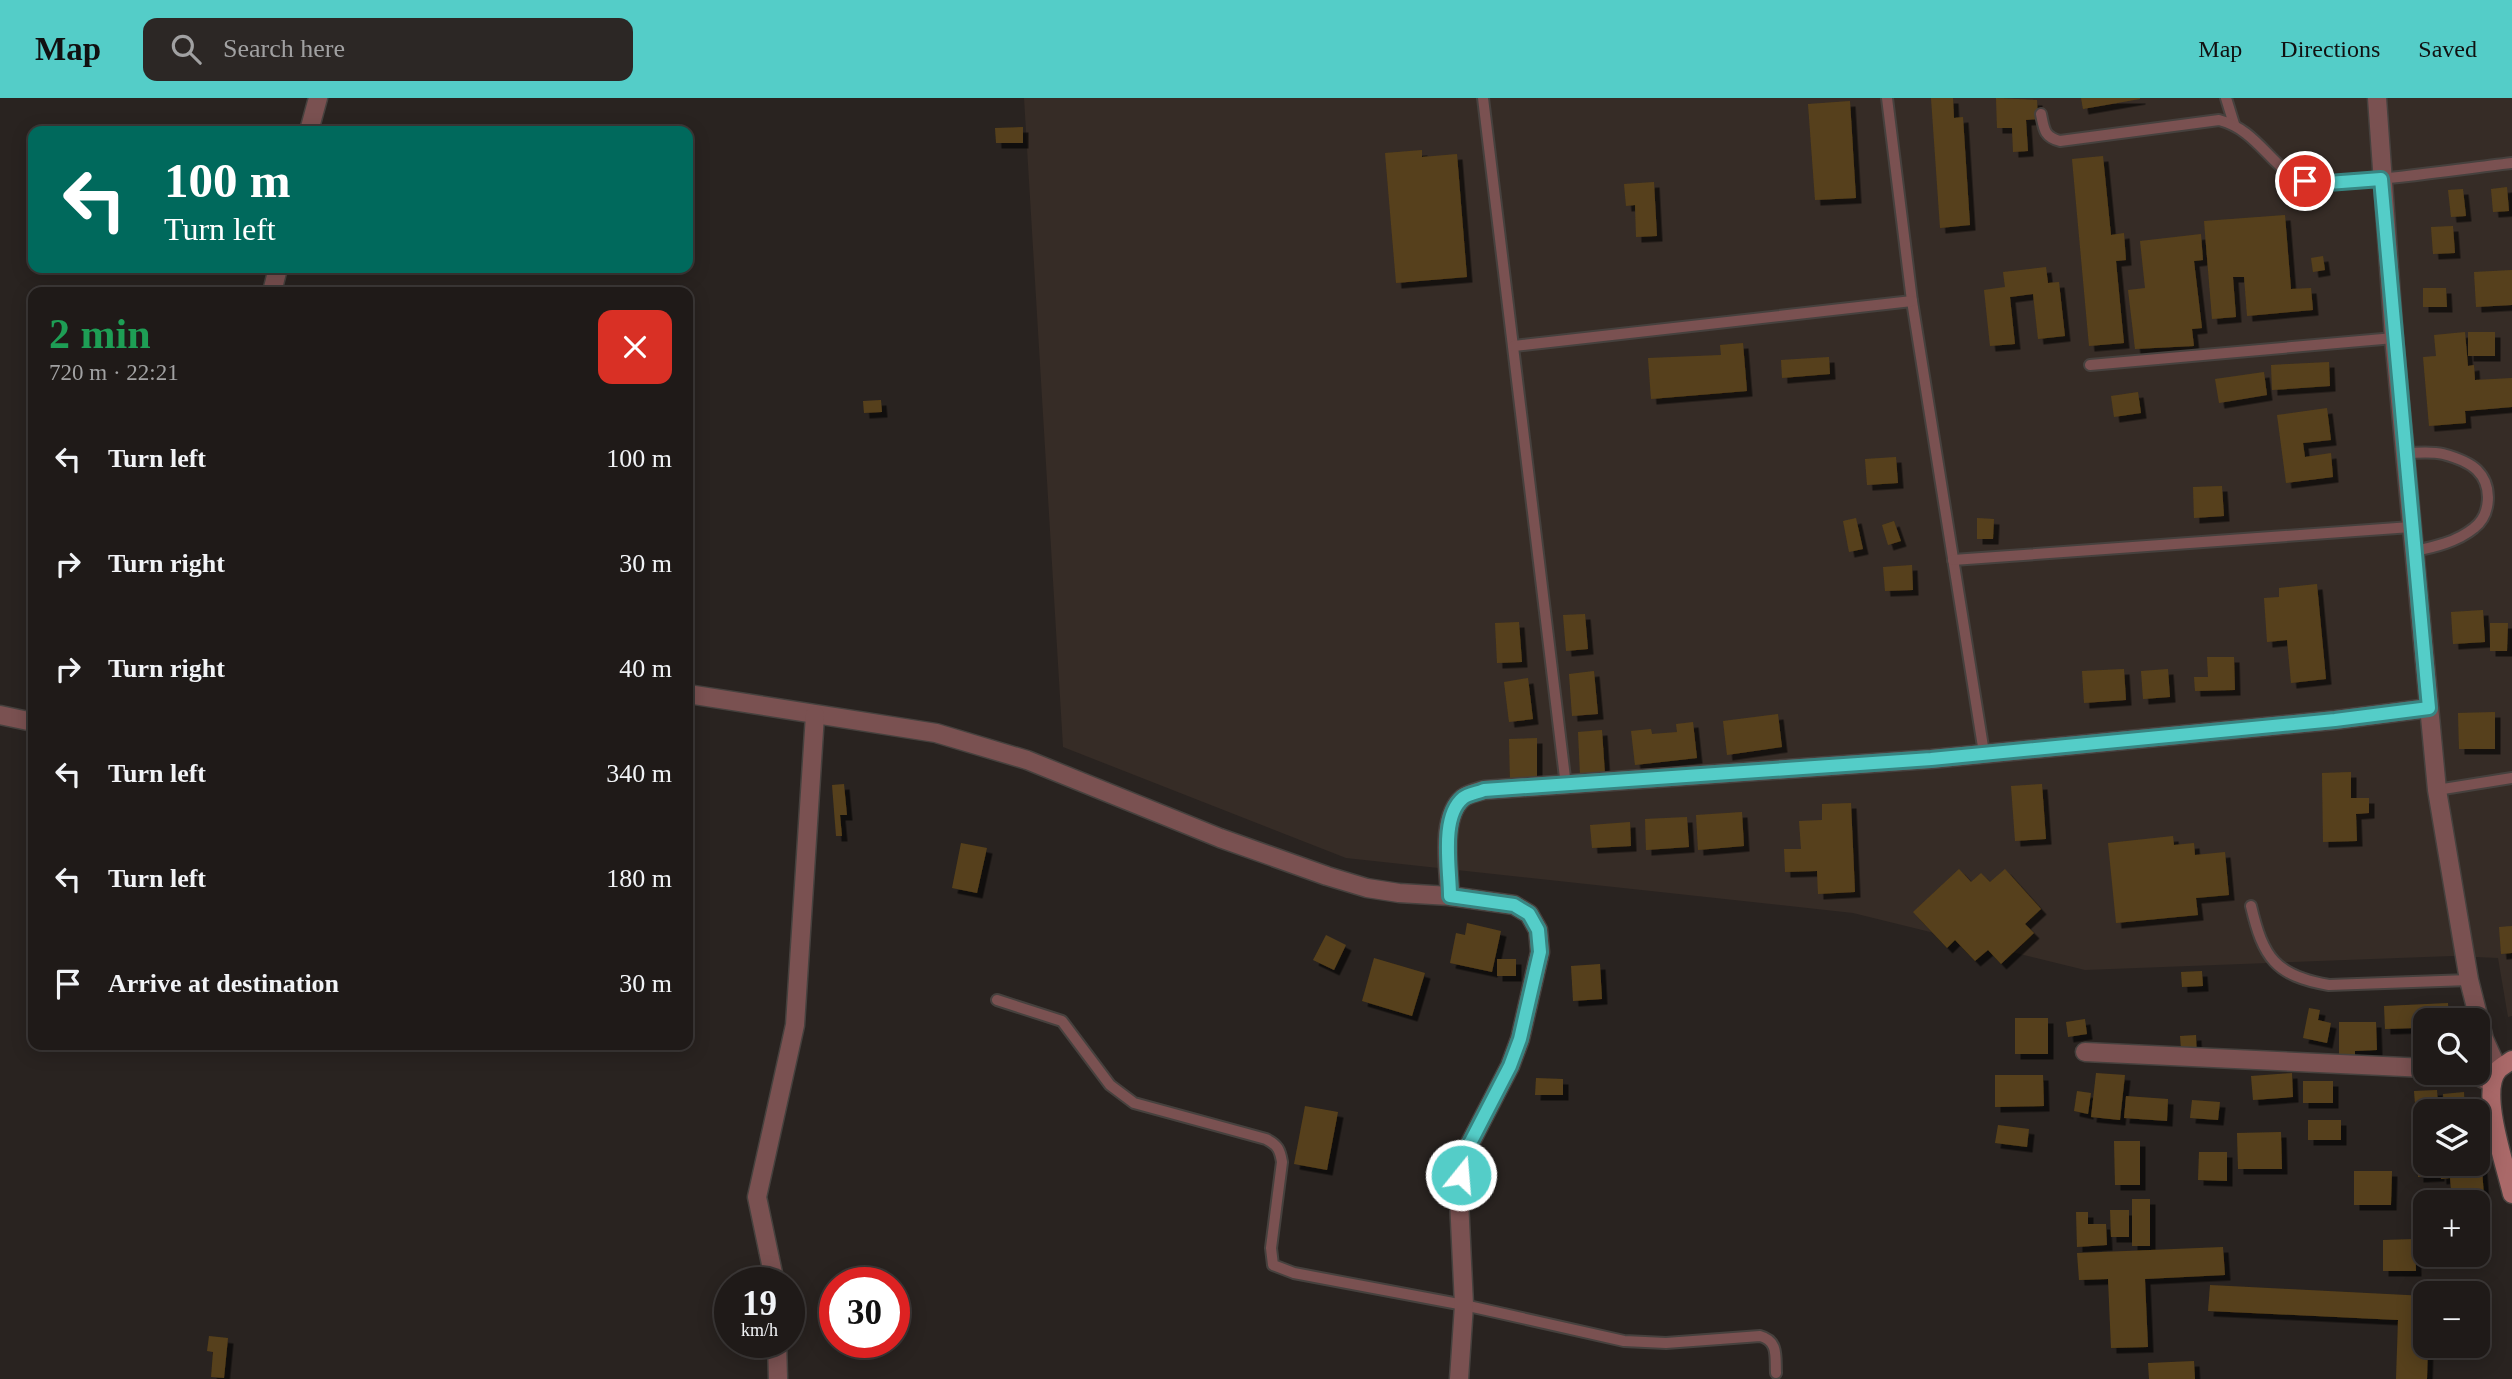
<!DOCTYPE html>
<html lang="en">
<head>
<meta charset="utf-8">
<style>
	body { margin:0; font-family:Georgia,serif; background:#2c2725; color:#f1f3f6; height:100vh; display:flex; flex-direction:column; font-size:26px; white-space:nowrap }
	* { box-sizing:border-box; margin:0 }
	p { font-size:23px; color:#a1a1a2 }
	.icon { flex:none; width:38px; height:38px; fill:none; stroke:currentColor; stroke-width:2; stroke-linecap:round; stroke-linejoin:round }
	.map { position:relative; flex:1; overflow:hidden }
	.details { position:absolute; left:28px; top:189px; width:665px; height:763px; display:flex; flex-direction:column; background:#1f1a18; border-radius:14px; box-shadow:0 4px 18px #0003,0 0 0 2px #3c3837 }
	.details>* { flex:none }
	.guide { position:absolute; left:28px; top:28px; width:665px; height:147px; border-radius:14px; box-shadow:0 4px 18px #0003,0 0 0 2px #3c3837; background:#00695c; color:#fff; overflow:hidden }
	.controls { position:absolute; left:2413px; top:910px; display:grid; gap:14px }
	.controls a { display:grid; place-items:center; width:77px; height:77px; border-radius:14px; background:#1f1a18; box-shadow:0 4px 18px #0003,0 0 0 2px #3c3837; font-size:35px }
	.speed { position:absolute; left:714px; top:1169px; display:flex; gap:14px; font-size:35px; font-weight:700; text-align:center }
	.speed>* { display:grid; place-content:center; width:91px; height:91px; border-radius:50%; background:#1f1a18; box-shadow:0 4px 18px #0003,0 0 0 2px #3c3837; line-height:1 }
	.speed small { font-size:18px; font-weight:400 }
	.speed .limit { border:10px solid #d22; background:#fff; color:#111 }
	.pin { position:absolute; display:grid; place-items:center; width:60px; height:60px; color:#fff; margin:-30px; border:4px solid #fff; border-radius:50%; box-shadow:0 2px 7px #0007 }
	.me { position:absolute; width:77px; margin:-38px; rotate:17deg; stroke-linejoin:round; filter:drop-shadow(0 0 5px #0008) }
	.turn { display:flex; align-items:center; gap:24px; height:147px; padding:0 21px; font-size:32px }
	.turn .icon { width:91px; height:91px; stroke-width:2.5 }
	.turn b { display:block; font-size:49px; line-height:60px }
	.round { display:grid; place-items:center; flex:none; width:74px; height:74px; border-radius:14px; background:#2c2725 }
	.headline { display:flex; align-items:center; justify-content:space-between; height:119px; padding:0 21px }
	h1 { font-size:42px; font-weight:600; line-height:52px; color:#1e9e55 }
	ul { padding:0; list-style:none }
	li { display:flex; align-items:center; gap:21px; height:105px; padding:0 21px }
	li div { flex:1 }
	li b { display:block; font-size:26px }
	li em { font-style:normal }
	header { display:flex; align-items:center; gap:42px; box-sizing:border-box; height:98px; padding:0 35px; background:#54cdc8; color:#111 }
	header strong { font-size:33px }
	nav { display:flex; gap:38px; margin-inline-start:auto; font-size:24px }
	.search { width:490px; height:63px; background:#2c2725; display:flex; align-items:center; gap:18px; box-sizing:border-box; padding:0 24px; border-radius:14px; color:#a1a1a2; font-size:26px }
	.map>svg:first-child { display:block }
</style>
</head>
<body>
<header>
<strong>Map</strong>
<div class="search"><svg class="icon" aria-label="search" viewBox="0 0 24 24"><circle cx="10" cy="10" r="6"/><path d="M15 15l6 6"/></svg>Search here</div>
<nav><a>Map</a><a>Directions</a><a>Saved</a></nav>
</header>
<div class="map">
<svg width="2512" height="1281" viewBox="0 0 2512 1281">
	<defs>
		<filter id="shadow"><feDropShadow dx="5.5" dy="5.5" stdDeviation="0" flood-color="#0009"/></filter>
	</defs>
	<rect width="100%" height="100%" fill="#292320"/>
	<polygon fill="#362c26" points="1024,0 2512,0 2512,918 2508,919 2498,860 2452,858 2085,872 1853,815 1346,760 1063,649"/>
	<g fill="#57401a" filter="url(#shadow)">
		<polygon points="1931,0 1953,0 1954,20 1963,19 1970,127 1940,130"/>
		<polygon points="1996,0 2037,2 2038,21 2026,22 2028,53 2013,54 2012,30 1997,30"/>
		<polygon points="2081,0 2140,0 2140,1 2083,11"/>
		<polygon points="1850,3 1856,100 1815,102 1808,6"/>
		<polygon points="1023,29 1023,45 996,45 995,30"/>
		<polygon points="1422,52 1422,59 1457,56 1467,179 1396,185 1385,55"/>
		<polygon points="2103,58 2111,137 2124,135 2126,162 2116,163 2124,245 2089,248 2072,61"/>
		<polygon points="1654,84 1657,138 1636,139 1635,107 1626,108 1624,86"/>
		<polygon points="2507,89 2509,113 2493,114 2491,91"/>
		<polygon points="2463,91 2466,118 2451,119 2448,92"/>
		<polygon points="2285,117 2291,191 2311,190 2313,212 2247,218 2244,179 2233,179 2236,219 2212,221 2204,123"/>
		<polygon points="2453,128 2455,155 2433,156 2431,129"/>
		<polygon points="2201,136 2203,162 2194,163 2202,230 2192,231 2194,248 2135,251 2128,192 2145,190 2140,143"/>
		<polygon points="2323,158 2325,172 2313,174 2311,160"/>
		<polygon points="2046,169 2048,185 2059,184 2065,238 2038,241 2033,196 2010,199 2015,246 1990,248 1984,192 2005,189 2003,174"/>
		<polygon points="2512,172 2512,207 2476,209 2474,174"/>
		<polygon points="2423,190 2446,190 2447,209 2423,209"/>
		<polygon points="2465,234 2468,268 2474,267 2475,282 2512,280 2512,309 2465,313 2466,325 2429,328 2423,259 2436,258 2434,237"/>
		<rect x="2468" y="234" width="27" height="24"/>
		<polygon points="1743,245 1747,293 1651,301 1648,260 1721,257 1720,247"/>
		<polygon points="1829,259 1830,276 1782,280 1781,262"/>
		<polygon points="2329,264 2330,288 2272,292 2271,267"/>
		<polygon points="2264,274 2267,297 2219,305 2215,281"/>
		<polygon points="2138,294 2141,315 2114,319 2111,298"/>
		<polygon points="881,302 882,314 864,315 863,303"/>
		<polygon points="2327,310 2331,342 2303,345 2305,359 2331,355 2333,379 2286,385 2277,317"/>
		<polygon points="1896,359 1898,385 1867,387 1865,361"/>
		<polygon points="2222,388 2224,418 2194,420 2193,389"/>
		<polygon points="1856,420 1863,451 1849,454 1843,423"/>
		<polygon points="1977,420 1994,421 1993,441 1977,441"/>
		<polygon points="1894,423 1901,443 1888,447 1882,427"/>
		<polygon points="1912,467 1913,492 1885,493 1883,469"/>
		<polygon points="2317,486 2326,581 2291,585 2287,542 2267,544 2264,500 2279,499 2279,490"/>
		<polygon points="2483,512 2485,544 2453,546 2451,514"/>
		<polygon points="1585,516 1588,551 1566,553 1563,517"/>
		<polygon points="1519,524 1522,564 1497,565 1495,525"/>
		<polygon points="2490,525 2508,525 2507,553 2490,553"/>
		<polygon points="2207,559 2234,559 2235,592 2195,593 2194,579 2208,579"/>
		<polygon points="2124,571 2126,602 2084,605 2082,573"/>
		<polygon points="2168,571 2170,599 2143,601 2141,573"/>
		<polygon points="1594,573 1598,616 1572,618 1569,576"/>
		<polygon points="1528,580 1533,621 1509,624 1504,584"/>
		<polygon points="2495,614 2495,651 2459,651 2458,615"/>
		<polygon points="1778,616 1782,649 1727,657 1723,623"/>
		<polygon points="1693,624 1697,660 1635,667 1631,633 1651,631 1652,636 1677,634 1676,626"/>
		<polygon points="1602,632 1605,676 1580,677 1578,634"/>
		<polygon points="1537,640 1537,682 1510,682 1509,641"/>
		<polygon points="2351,674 2351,700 2369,700 2369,715 2356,716 2357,743 2323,744 2322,675"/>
		<polygon points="844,686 847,717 840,717 842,738 836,738 832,687"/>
		<polygon points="2042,686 2046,741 2015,743 2011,688"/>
		<polygon points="1851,705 1855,794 1818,796 1817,773 1785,774 1784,751 1801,751 1799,723 1822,722 1822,706"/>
		<polygon points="1742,714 1744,748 1698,752 1696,717"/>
		<polygon points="1687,719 1689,749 1646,752 1645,721"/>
		<polygon points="1630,724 1631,748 1592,750 1590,727"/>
		<polygon points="2173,738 2174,747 2194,745 2195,757 2225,754 2229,797 2196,800 2198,817 2116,825 2108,745"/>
		<polygon points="961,745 987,750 977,795 952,790"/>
		<polygon points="1959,771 1971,784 1981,775 1990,784 2005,771 2041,811 2025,826 2034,835 2001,866 1988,852 1975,863 1955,842 1947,850 1913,814"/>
		<polygon points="1467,825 1501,833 1492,874 1450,865 1456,835 1465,837"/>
		<polygon points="2512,828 2512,855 2501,856 2499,829"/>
		<polygon points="1326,837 1346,847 1334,872 1313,862"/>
		<polygon points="1374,860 1425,875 1412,918 1362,903"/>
		<rect x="1497" y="861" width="19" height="17"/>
		<polygon points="1600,866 1602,901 1573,903 1571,868"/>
		<polygon points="2202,873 2203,888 2182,889 2181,874"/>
		<polygon points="2448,905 2449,922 2426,922 2426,972 2418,972 2416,930 2385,931 2384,908"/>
		<polygon points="2309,910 2320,912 2318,922 2331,925 2327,945 2303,940"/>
		<rect x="2015" y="920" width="33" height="36"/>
		<polygon points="2085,921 2087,936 2068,939 2066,924"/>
		<polygon points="2339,924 2376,924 2377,952 2355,953 2355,968 2339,968"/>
		<polygon points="2196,937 2197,961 2182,962 2180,938"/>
		<polygon points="2096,975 2125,977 2120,1022 2091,1019"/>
		<polygon points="2292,975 2293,999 2253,1002 2251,978"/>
		<polygon points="1995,977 2043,977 2044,1008 1995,1009"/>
		<polygon points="1536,980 1563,981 1563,997 1535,997"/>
		<rect x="2303" y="983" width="30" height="22"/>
		<polygon points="2437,992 2438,1005 2415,1006 2414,993"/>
		<polygon points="2077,993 2091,995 2088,1016 2074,1013"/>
		<polygon points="2464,994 2465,1013 2444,1013 2443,996"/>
		<polygon points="2126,998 2168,1001 2167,1023 2124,1020"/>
		<polygon points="2192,1002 2220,1004 2218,1022 2190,1020"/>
		<polygon points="1305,1008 1338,1014 1327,1072 1294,1066"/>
		<rect x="2308" y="1022" width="33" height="20"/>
		<polygon points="1998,1027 2029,1031 2027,1049 1995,1045"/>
		<polygon points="2281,1034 2282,1071 2238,1071 2237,1035"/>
		<polygon points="2114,1043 2140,1043 2140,1087 2115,1087"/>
		<polygon points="2478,1044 2480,1044 2486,1125 2478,1126 2478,1104 2452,1104 2450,1080 2441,1081 2440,1066 2478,1066"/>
		<polygon points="2417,1050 2426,1050 2426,1066 2439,1066 2439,1078 2418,1079"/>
		<polygon points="2199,1054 2227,1054 2227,1083 2198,1082"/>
		<polygon points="2354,1073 2392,1073 2391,1107 2354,1107"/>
		<rect x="2132" y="1101" width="18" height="47"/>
		<polygon points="2110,1112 2129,1112 2129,1139 2111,1139"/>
		<polygon points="2076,1114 2088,1114 2088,1126 2106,1126 2107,1147 2077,1149"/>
		<polygon points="2415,1141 2416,1173 2383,1173 2383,1142"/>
		<polygon points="2223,1149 2225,1177 2145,1181 2148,1249 2111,1250 2108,1181 2079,1182 2077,1155"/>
		<polygon points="2210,1187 2426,1198 2426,1248 2428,1248 2427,1281 2396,1281 2398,1222 2208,1213"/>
		<polygon points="209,1238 228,1240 224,1280 211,1279 213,1254 207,1253"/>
		<polygon points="2194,1263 2195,1281 2149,1281 2148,1265"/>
	</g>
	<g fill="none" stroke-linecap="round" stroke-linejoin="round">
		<defs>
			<g id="service">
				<polyline points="1483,0 1566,688"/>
				<polyline points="1887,0 1912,203 1984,655"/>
				<polyline points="2226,0 2234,26"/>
				<path d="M 2041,16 C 2044,31 2044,39 2060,43 L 2219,22 C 2259,32 2272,73 2305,83 C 2321,88 2341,84 2358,83 C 2409,79 2461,71 2512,65"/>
				<polyline points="1514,248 1912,203"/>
				<polyline points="2090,267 2394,240"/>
				<path d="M 2405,355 C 2417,355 2431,353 2443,356 C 2454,359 2469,364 2477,372 C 2493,388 2491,417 2474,430 C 2457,444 2434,449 2414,453"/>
				<polyline points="1953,462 2411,429"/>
				<polyline points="2437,692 2512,680"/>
				<path d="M 2251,808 C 2263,859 2275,878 2329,887 L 2469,882"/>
				<path d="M 997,902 L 1062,923 L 1110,987 L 1134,1005 L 1266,1041 C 1278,1047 1280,1052 1282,1064 L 1271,1150 L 1273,1167 L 1294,1175 L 1464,1207 L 1624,1243 L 1666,1245 L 1760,1238 C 1779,1243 1775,1259 1776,1275"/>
			</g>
			<g id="minor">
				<polyline points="2377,0 2394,240 2437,692 2469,882 2484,941 2498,972"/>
				<polyline points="309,33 318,0"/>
				<polyline points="272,194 278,170"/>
				<polyline points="688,596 936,635 1027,662 1220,740 1327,778 1367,790 1399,795 1450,798 1514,807 1529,816 1538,832 1540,854 1520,941 1510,968 1465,1055 1461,1077 1459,1102 1464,1207 1459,1281"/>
				<polyline points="0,617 33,624"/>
				<path d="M 1450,798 C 1449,771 1440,719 1463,700 C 1468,696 1477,694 1484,692 L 1931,661 L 2335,622 L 2429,610"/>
				<polyline points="2085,954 2426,970"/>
				<polyline points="2472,975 2492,985"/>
				<polyline points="775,1185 757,1099 795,927 815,617"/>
				<polyline points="777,1244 778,1281"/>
			</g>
			<path id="secondary" d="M 2512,962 C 2508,965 2502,968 2498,972 C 2479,994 2506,1069 2512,1096"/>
		</defs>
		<use href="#service" stroke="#46413e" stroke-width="14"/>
		<use href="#minor" stroke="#46413e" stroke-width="21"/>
		<use href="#secondary" stroke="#46413e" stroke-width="21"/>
		<use href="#service" stroke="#7a5151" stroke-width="10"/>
		<use href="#minor" stroke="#7a5151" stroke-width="18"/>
		<use href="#secondary" stroke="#aa6969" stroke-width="18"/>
	</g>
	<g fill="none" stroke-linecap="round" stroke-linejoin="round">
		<defs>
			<path id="route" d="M 1461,1077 L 1465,1055 L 1510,968 L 1520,941 L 1540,854 L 1538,832 L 1529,816 L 1514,807 L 1450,798 C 1450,771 1440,719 1463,700 C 1468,696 1477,695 1484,692 L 1931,661 L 2335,622 L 2429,610 L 2381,81 L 2328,85 L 2305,83"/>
		</defs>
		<use href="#route" stroke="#378582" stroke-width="18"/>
		<use href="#route" stroke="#54cdc8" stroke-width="12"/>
	</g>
</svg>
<div class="controls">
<a><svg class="icon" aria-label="search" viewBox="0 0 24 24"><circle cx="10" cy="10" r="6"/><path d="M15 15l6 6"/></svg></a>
<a><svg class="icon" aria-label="layers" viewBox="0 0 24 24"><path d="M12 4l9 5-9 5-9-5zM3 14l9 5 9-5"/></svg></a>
<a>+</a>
<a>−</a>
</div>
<div class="speed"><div>19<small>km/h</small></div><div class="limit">30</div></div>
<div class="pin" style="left:2305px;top:83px;background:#d93025"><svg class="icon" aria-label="arrive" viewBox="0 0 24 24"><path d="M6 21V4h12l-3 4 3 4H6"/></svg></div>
<svg class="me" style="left:1461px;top:1077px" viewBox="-20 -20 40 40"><circle r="17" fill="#54cdc8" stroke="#fff" stroke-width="3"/><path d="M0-11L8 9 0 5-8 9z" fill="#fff"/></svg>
<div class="guide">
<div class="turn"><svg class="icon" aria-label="left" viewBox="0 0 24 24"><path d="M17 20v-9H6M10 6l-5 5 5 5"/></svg><div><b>100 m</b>Turn left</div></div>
</div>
<section class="details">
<div class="headline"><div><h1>2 min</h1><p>720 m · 22:21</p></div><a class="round" style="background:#d93025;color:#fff"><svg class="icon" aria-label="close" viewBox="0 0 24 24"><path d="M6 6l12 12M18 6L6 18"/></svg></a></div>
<ul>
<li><svg class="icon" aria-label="left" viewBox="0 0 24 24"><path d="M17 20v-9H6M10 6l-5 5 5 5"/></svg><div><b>Turn left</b></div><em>100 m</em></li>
<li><svg class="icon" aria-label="right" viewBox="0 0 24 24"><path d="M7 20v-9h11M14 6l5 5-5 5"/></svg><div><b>Turn right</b></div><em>30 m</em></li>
<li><svg class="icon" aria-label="right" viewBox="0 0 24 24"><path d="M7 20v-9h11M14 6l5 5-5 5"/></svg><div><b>Turn right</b></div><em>40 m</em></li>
<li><svg class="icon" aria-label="left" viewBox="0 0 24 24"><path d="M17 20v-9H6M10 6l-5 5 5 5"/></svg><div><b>Turn left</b></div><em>340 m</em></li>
<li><svg class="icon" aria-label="left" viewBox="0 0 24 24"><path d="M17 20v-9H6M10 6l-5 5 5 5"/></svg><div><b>Turn left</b></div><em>180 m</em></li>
<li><svg class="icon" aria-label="arrive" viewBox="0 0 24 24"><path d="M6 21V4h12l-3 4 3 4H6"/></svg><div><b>Arrive at destination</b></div><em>30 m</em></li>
</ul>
</section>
</div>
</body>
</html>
